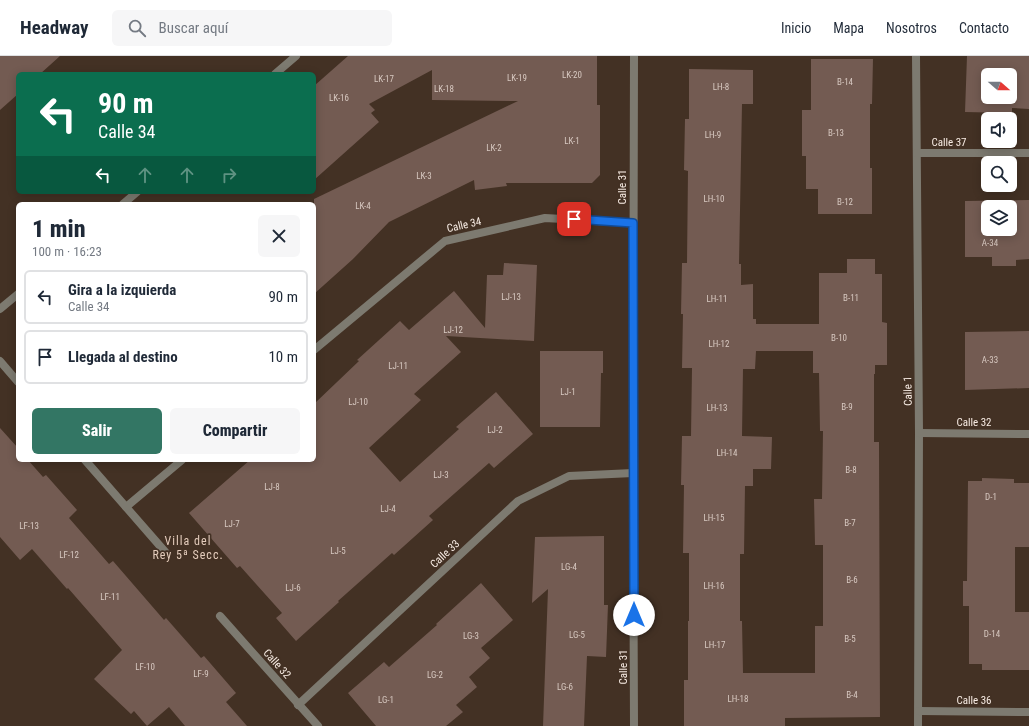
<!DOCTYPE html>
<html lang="es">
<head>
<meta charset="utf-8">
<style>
	body { margin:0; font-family:"Roboto Condensed",sans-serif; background:#f6f6f7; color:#1f2937; height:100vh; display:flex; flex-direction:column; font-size:15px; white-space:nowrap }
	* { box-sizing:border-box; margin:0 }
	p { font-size:13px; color:#747a83 }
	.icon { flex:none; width:22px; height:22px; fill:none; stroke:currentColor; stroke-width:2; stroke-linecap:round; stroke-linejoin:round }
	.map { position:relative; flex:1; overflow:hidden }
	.details { position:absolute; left:16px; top:146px; width:300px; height:260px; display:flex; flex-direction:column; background:#fff; border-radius:6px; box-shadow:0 2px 10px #0003 }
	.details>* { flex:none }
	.hud { position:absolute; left:16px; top:16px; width:300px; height:122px; border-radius:6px; box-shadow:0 2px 10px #0003; background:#0b6e4f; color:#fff; overflow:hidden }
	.needle { width:26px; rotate:110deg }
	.buttons { position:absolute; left:981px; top:12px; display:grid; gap:8px }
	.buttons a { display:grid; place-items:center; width:36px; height:36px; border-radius:6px; background:#fff; box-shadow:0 2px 10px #0003; font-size:20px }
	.pin { position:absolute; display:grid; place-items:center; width:34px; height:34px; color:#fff; margin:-17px; border-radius:8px; box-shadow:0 2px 6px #0006 }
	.me { position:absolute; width:44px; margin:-22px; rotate:0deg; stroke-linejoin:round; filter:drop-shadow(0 0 3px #0008) }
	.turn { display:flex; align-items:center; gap:14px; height:84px; padding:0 16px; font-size:18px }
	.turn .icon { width:52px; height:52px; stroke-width:2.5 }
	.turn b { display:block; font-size:28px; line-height:34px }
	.lanes { display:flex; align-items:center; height:38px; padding:0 16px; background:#0003; justify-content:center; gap:20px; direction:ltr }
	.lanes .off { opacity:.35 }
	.round { display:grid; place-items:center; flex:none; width:42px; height:42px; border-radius:6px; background:#f6f6f7 }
	.head { display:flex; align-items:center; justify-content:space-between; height:68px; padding:0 16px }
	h1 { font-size:24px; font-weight:800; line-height:30px }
	.action { display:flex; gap:8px; margin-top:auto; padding:8px 16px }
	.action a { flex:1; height:46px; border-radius:6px; background:#337664; color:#fff; font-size:16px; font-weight:800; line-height:46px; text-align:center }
	.action a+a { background:#f6f6f7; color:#1f2937 }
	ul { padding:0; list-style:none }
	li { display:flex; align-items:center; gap:12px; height:54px; margin:0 8px 6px; padding:0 8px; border:2px solid #e0e1e3; border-radius:6px }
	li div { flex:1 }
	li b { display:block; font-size:15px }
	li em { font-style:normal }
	header { display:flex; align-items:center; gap:24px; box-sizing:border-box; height:56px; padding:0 20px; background:#fff; border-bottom:1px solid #e0e1e3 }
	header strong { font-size:19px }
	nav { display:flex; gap:22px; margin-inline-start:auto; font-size:14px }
	.search { width:280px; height:36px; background:#f6f6f7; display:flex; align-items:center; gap:10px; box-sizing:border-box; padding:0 14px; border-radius:6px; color:#747a83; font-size:15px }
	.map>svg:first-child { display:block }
</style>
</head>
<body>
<header>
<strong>Headway</strong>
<div class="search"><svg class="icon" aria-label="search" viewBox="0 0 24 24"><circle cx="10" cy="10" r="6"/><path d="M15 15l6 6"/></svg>Buscar aquí</div>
<nav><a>Inicio</a><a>Mapa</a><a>Nosotros</a><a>Contacto</a></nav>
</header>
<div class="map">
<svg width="1029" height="670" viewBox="0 0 1029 670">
	<rect width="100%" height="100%" fill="#433124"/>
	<g fill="#735b52" fill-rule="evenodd">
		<polygon points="0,0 60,0 40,18 18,18 18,38 0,54"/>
		<polygon points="348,0 597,0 597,49 600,49 600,119 592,127 506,127 507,130 475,134 474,124 389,166 353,203 314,238 314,143 518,45 432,44 432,14 369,48 375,54 371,57 379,66 314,124 314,30"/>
		<path d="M 967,0 L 1029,0 L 1029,53 L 1012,52 L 1012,57 L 965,56 ZM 988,19 L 1010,19 L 1010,41 L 988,41 Z"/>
		<polygon points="811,3 873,3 872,48 870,48 870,112 872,112 872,158 818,158 818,133 806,133 806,100 802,100 802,54 811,54"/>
		<path d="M 689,13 L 753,14 L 753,48 L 742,48 L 739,208 L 741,208 L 741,229 L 753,228 L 753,263 L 756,263 L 756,268 L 819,268 L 819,217 L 847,217 L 847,203 L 875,203 L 875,218 L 882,218 L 882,266 L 887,267 L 887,309 L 875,309 L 875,318 L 874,318 L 874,386 L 879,386 L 880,661 L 785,662 L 785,670 L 684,670 L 684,624 L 688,624 L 688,565 L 689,565 L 689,497 L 683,497 L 684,429 L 681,429 L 682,380 L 691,380 L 692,312 L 682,312 L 683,258 L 681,258 L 682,207 L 687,207 L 688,115 L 684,114 L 685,63 L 689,63 ZM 756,295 L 813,295 L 813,317 L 819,317 L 820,375 L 823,375 L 822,443 L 814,443 L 815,489 L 823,489 L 823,570 L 815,570 L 815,617 L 743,617 L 742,565 L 740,565 L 740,498 L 744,498 L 745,430 L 753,430 L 753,413 L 771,413 L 772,381 L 742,380 L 743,313 L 755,313 Z"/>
		<path d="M 1029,144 L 1029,203 L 1016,204 L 1016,210 L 992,210 L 992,201 L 965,201 L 965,145 ZM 988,151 L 1010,151 L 1010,173 L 988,173 Z"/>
		<polygon points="504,207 537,209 534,285 446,280 461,296 414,338 421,344 369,392 400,426 459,373 456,371 496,336 533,378 494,412 489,407 429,460 433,464 394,499 392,497 338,545 339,546 296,585 276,562 282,557 240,510 237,512 189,457 250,404 314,404 314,348 359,305 357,304 400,265 409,274 454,235 485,272 487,219 503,219"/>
		<polygon points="1029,275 1029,332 965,334 965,276"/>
		<polygon points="540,295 603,295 603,317 601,317 600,371 540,371"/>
		<polygon points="0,372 18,392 18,404 28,404 43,421 46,419 77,454 69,462 109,508 113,505 164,564 166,562 201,602 204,600 236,637 226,646 247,670 185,670 169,651 147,670 134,655 131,658 94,623 122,594 68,532 67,533 32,493 20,504 0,481"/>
		<polygon points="982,422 1014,423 1014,427 1029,427 1029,491 1015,491 1015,556 1029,556 1029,614 982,614 982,608 969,608 969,550 963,550 963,525 967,525 968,425 982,425"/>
		<polygon points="604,480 604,549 608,549 606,601 587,600 584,670 543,670 548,533 532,547 535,481"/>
		<polygon points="481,527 513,564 481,592 490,602 469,621 477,631 456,649 463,656 446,670 376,670 348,637 384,606 389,611 437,569 436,568"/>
	</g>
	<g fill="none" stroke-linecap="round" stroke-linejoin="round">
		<g stroke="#7d7a70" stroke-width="8">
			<polyline points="634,0 633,417 634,670"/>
			<polyline points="916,0 919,377 918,670"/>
			<polyline points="275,18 296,0"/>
			<polyline points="917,97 1029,97"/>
			<polyline points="123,148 137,136"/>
			<polyline points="0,253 18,238"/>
			<polyline points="314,294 445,185 545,162 633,167"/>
			<polyline points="0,305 18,326"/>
			<polyline points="919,377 1029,378"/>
			<polyline points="85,404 167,498"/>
			<polyline points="126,451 182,404"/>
			<polyline points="220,560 318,670"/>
			<polyline points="298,649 518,445 569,420 633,417"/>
			<polyline points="919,655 1029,656"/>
		</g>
	</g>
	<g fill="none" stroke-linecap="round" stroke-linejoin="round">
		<defs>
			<polyline id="route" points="574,163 633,167 634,559"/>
		</defs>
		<use href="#route" stroke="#114b97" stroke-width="10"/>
		<use href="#route" stroke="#1a73e8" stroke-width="7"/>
	</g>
	<g text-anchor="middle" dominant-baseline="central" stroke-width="3.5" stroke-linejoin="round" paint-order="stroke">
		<g font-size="9" fill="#d7c8c0">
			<text x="572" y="19">LK-20</text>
			<text x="517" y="22">LK-19</text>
			<text x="384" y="23">LK-17</text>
			<text x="845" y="26">B-14</text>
			<text x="721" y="31">LH-8</text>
			<text x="444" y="33">LK-18</text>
			<text x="339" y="42">LK-16</text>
			<text x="836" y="77">B-13</text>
			<text x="713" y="79">LH-9</text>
			<text x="572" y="85">LK-1</text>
			<text x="494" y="92">LK-2</text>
			<text x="424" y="120">LK-3</text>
			<text x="714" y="143">LH-10</text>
			<text x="845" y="146">B-12</text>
			<text x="363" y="150">LK-4</text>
			<text x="990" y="187">A-34</text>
			<text x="511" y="241">LJ-13</text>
			<text x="851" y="242">B-11</text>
			<text x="717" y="243">LH-11</text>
			<text x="453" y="274">LJ-12</text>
			<text x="839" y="282">B-10</text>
			<text x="719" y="288">LH-12</text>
			<text x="990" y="304">A-33</text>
			<text x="398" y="310">LJ-11</text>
			<text x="568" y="336">LJ-1</text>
			<text x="358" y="346">LJ-10</text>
			<text x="847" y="351">B-9</text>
			<text x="717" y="352">LH-13</text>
			<text x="495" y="374">LJ-2</text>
			<text x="727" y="397">LH-14</text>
			<text x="851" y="414">B-8</text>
			<text x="441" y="419">LJ-3</text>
			<text x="272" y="431">LJ-8</text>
			<text x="991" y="441">D-1</text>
			<text x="388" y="453">LJ-4</text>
			<text x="714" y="462">LH-15</text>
			<text x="850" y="467">B-7</text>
			<text x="232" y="468">LJ-7</text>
			<text x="29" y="470">LF-13</text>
			<text x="338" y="495">LJ-5</text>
			<text x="69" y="499">LF-12</text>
			<text x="569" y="511">LG-4</text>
			<text x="852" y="524">B-6</text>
			<text x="714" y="530">LH-16</text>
			<text x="293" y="532">LJ-6</text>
			<text x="110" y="541">LF-11</text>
			<text x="992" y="578">D-14</text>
			<text x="577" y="579">LG-5</text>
			<text x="471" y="580">LG-3</text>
			<text x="850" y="583">B-5</text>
			<text x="715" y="589">LH-17</text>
			<text x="145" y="611">LF-10</text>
			<text x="201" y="618">LF-9</text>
			<text x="435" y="619">LG-2</text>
			<text x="565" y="631">LG-6</text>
			<text x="852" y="639">B-4</text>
			<text x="738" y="643">LH-18</text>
			<text x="386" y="644">LG-1</text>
		</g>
		<g font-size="11" fill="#f8ece4" stroke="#433124">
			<text x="949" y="86">Calle 37</text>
			<text transform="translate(622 131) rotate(-90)">Calle 31</text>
			<text transform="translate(464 169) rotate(-13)">Calle 34</text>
			<text transform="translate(908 335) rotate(-91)">Calle 1</text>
			<text x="974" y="366">Calle 32</text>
			<text transform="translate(445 498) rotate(-43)">Calle 33</text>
			<text transform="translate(277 608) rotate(48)">Calle 32</text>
			<text transform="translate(623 611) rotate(-90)">Calle 31</text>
			<text x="974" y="644">Calle 36</text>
		</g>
		<g font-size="12" letter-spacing="1" fill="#e4ccbc" stroke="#433124">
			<text x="188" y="485">Villa del<tspan x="188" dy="14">Rey 5ª Secc.</tspan></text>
		</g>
	</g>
</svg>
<div class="buttons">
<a><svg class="needle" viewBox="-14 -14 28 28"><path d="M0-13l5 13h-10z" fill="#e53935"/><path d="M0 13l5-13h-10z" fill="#747a83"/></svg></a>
<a><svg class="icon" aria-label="sound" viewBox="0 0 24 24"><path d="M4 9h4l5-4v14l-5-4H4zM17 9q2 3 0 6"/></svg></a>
<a><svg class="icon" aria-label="search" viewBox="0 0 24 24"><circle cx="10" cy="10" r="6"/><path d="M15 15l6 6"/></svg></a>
<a><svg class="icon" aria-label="layers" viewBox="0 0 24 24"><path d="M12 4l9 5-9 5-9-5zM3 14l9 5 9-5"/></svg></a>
</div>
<div class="pin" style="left:574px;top:163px;background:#d93025"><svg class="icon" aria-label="arrive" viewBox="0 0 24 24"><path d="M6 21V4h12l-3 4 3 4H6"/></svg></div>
<svg class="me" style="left:634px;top:559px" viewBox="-20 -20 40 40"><circle r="19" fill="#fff"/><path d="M0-13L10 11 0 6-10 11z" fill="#1a73e8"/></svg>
<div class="hud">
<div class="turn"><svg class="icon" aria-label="left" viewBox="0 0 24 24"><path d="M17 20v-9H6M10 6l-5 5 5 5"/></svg><div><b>90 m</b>Calle 34</div></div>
<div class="lanes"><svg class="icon" aria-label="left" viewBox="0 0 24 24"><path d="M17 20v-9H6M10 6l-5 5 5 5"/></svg><svg class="icon off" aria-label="ahead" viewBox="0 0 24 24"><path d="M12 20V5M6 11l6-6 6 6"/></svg><svg class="icon off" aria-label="ahead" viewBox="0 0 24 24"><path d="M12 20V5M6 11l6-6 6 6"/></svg><svg class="icon off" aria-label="right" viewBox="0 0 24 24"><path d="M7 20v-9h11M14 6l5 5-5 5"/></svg></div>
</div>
<section class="details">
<div class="head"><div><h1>1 min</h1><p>100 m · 16:23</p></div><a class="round"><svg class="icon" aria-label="close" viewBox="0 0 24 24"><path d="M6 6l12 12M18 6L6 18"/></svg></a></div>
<ul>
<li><svg class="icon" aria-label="left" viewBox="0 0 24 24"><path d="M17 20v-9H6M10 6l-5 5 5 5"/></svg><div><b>Gira a la izquierda</b><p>Calle 34</p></div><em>90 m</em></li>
<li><svg class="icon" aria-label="arrive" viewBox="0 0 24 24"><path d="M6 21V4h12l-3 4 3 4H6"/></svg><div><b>Llegada al destino</b></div><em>10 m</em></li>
</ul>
<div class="action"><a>Salir</a><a>Compartir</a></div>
</section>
</div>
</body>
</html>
